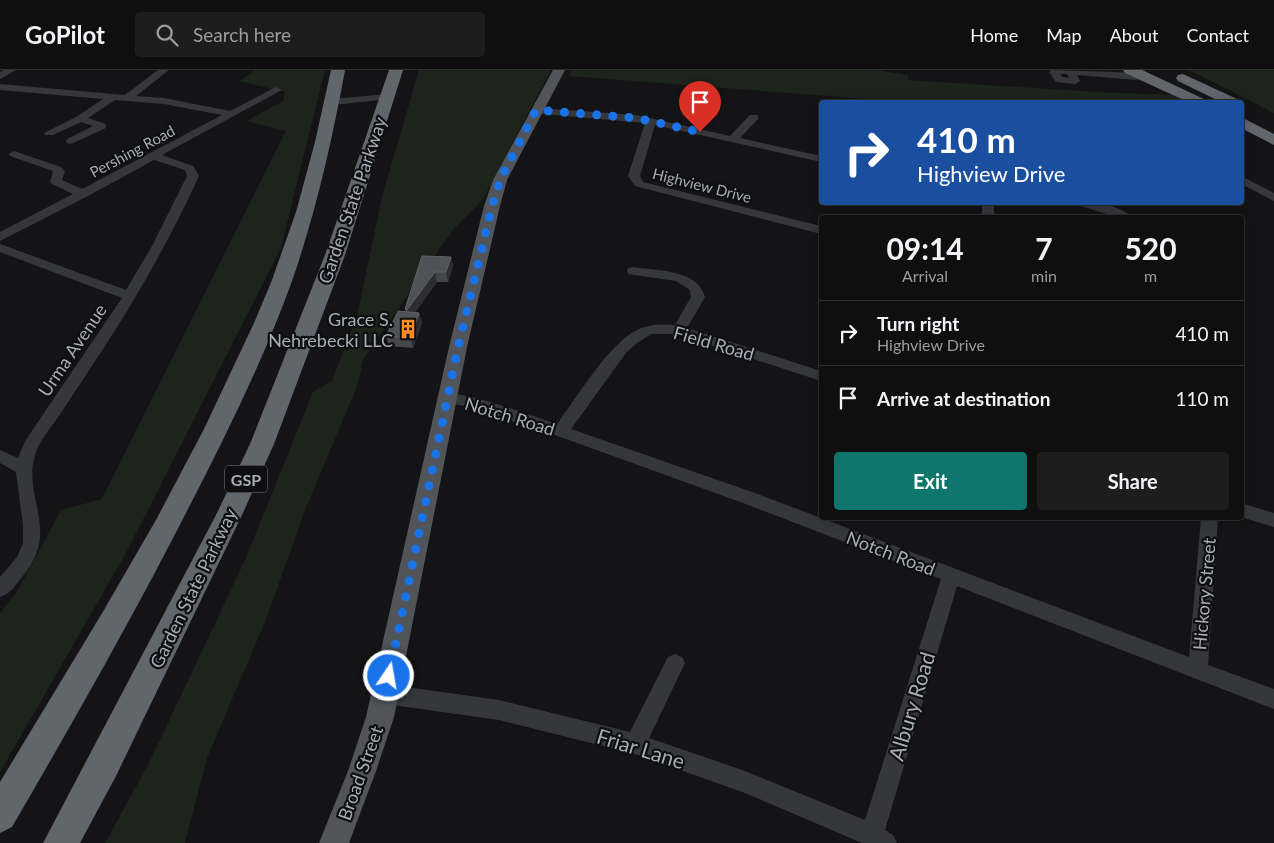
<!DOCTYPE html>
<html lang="en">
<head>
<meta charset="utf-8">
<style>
	body { margin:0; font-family:Lato,sans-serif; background:#1d1d1e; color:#f1f3f6; height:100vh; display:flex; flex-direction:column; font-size:19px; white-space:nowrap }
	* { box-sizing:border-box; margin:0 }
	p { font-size:16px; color:#9b9c9f }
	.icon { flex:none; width:28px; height:28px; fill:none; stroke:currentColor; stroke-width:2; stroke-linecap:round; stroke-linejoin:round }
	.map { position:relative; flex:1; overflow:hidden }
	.sheet { position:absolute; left:819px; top:145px; width:425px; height:305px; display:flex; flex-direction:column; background:#0f0f10; border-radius:5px; box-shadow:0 2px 12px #0003,0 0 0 1px #2f2f30 }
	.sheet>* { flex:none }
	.hud { position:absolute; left:819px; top:30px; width:425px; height:105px; border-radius:5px; box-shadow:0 2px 12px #0003,0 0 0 1px #2f2f30; background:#1a4fa0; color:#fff; overflow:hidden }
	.pin { position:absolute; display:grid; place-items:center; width:42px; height:42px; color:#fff; margin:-51px -21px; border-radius:50% 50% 50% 0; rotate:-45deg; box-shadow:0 0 5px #0007 }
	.pin .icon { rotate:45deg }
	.me { position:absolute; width:55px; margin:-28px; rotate:12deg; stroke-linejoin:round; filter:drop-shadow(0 0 4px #0008) }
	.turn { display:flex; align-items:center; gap:18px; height:105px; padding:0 15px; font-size:22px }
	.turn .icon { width:65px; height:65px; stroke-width:2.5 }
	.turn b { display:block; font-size:35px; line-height:42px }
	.eta { display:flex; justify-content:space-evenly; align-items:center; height:85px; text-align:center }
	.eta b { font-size:30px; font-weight:700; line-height:35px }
	.button { display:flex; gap:10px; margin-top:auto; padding:10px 15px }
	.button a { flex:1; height:58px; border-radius:5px; background:#0f766e; color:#fff; font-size:20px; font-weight:700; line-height:58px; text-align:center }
	.button a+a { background:#1d1d1e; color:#f1f3f6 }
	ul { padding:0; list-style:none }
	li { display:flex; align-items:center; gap:15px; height:65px; padding:0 15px; border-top:1px solid #2f2f30 }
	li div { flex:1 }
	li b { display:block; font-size:19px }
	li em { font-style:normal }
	header { display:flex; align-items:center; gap:30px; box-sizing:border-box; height:70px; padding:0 25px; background:#0f0f10; border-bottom:1px solid #2f2f30 }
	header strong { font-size:24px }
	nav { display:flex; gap:28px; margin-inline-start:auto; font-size:18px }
	.search { width:350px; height:45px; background:#1d1d1e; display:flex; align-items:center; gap:12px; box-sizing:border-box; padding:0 18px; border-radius:5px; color:#9b9c9f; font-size:19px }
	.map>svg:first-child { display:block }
</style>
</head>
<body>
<header>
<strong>GoPilot</strong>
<div class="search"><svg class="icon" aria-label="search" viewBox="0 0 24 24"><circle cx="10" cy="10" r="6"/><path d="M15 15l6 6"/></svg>Search here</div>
<nav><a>Home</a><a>Map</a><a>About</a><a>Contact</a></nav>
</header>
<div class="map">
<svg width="1274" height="773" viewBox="0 0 1274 773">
	<rect width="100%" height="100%" fill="#141416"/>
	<g fill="#1c241c">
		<polygon points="256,0 325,0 281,178 125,485 0,702 0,543 17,522 61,440 102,429 286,61 246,51 283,31 285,22 239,11"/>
		<polygon points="419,0 551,0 483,129 453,160 363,289 358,314 305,440 265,552 207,688 185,773 105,773 149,693 245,490 313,322 332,311 357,246 382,127"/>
		<polygon points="572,0 876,0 908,5 908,10 1098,22 1173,25 1187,32 947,32 867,29 568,6"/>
		<polygon points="1189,0 1274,0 1274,43"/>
	</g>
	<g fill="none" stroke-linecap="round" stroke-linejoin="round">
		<g fill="#35373b" fill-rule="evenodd">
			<polygon points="4,0 16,0 0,9 0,2"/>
			<path d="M 158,0 L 169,0 L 136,26 L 164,28 L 230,41 L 274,18 L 277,17 L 282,20 L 162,85 L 193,96 L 199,106 C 171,167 138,226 101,282 C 87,303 73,325 59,346 C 52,356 43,366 38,377 C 17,424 64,458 22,507 C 16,515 10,524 0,527 L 0,507 L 17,487 L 23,473 L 23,455 L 16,402 L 0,393 L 0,380 L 18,388 L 25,371 L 122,228 L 0,182 L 0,174 L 126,220 L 152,176 L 187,106 L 185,100 L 154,90 L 88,126 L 0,171 L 0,162 L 73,124 L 52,114 L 50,112 L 53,101 L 10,86 L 9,84 L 14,81 L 61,97 L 65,101 L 62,110 L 82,119 L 222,45 L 164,34 L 115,30 L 88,48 L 106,54 L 106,58 L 71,74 L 67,73 L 66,71 L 67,69 L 93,56 L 81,52 L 53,65 L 45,65 L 44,63 L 76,47 L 103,29 L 0,20 L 0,14 L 125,25 Z"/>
			<path d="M 1051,0 L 1143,3 L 1148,6 L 1136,10 L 1077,5 L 1080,11 L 1075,14 L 1056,12 L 1049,2 ZM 1060,4 L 1067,4 L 1069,8 L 1062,7 Z"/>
			<polygon points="388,24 393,27 391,29 332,35 327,32 332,29"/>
			<polygon points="536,38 636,45 730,66 750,45 758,45 758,49 740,68 821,86 821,92 655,55 640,106 643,112 821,156 821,164 635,116 628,106 645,53 532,43 532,39"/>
			<polygon points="1241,106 1274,123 1274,131 1241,114"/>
			<rect x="982" y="132" width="12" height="16"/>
			<path d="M 1073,132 C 1093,132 1117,133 1133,148 C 1113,148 1093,139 1074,134 Z"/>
			<path d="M 633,197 C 657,201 698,199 705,227 L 687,258 L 821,301 L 821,311 L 677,264 L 651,264 L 637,273 L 626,283 L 571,359 L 755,423 L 1189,587 L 1201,448 L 1218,448 L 1208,595 L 1274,619 L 1274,639 L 957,516 L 885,760 L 893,765 L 897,773 L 862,773 L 745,723 L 635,684 L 499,650 L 385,634 L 378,631 L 375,624 L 378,617 L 385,614 L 499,630 L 630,662 L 668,587 L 675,584 L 682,587 L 685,593 L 649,668 L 745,701 L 865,750 L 941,509 L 743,433 L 555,365 L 469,337 L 443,332 L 440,328 L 443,324 C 463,319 534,347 557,354 C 577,328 608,274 637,260 C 649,254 662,254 675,255 L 691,227 L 690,220 L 676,211 L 628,204 L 627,201 L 628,198 Z"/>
			<polygon points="1241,433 1274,443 1274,457 1241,447"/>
		</g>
		<polygon fill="#51555a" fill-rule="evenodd" points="553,0 565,0 507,110 500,136 467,277 394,647 376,701 349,773 319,773 348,701 366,647 449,277 484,136 493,110"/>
		<g fill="#61666c" fill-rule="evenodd">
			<path d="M 331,0 L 345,0 C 332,71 316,142 292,211 C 264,289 226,365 188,439 C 133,547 73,652 12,757 L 0,763 L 0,712 L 101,545 L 156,450 L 204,359 L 254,253 L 272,210 L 296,142 L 315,72 Z"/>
			<polygon points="389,0 403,0 345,185 274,374 242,445 116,706 80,773 43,773 216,445 250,374 325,185"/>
			<polygon points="1123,0 1142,0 1204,29 1207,32 1188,32 1125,3"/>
			<polygon points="1183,4 1237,29 1240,32 1221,32 1178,11 1176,8 1178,5"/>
			<polygon points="1241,47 1274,64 1274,75 1241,58"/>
		</g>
	</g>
	<polygon fill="#45474b" points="422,186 451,187 453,196 448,212 437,212 415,242 419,243 422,253 413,278 389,276 386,266 405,242 405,239"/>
	<g fill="#2d2e31">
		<polygon points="451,187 453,196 448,212 446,202"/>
		<polygon points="435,202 437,212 409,250 407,240"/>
		<polygon points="419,243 422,253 413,278 410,268"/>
	</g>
	<g fill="#505257" stroke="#5d6066">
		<polygon points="422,186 451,187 446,202 435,202 407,240 405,239"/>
		<polygon points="398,241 419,243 410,268 386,266"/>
	</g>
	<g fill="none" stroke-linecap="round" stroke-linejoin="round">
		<polyline stroke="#1a73e8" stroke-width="9" stroke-dasharray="0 16.2" points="389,606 458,278 492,136 500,110 536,40 636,48 700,62"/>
	</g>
	<defs>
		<symbol id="building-bare" viewBox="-9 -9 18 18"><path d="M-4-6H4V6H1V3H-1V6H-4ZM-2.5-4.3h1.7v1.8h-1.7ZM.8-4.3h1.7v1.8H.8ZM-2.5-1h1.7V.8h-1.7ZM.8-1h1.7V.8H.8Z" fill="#fc8d26" stroke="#0f0f11" stroke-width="2.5" paint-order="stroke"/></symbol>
	</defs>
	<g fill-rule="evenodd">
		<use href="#building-bare" x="394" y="245" width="28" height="28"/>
	</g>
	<g text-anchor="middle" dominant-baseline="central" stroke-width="4.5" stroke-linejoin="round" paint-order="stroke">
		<g font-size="15" fill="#a5aeb7" stroke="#0f0f11">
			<text transform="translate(132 81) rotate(-28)">Pershing Road</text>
			<text transform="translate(702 115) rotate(14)">Highview Drive</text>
		</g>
		<rect fill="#0f0f11" stroke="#787e85" stroke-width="1" x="225" y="395.5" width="42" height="27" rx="4"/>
		<g font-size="16" font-weight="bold" fill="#a5aeb7">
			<text x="246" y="409">GSP</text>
		</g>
		<g font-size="18" fill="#a5aeb7" stroke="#0f0f11">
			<text transform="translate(352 130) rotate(-71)">Garden State Parkway</text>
			<text transform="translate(714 273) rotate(16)">Field Road</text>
			<text transform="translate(72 280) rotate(-56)">Urma Avenue</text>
			<text transform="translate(510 346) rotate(17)">Notch Road</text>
			<text transform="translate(891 483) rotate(21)">Notch Road</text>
			<text transform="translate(193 518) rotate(-64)">Garden State Parkway</text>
			<text transform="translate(1204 524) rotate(-85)">Hickory Street</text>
			<text transform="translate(360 703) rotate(-70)">Broad Street</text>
		</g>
		<g font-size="18" fill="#a5aeb7" stroke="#0f0f11" text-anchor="end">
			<text x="393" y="249">Grace S.<tspan x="393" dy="21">Nehrebecki LLC</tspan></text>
		</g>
		<g font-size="21" fill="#a5aeb7" stroke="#0f0f11">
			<text transform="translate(911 636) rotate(-73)">Albury Road</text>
			<text transform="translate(641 678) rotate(17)">Friar Lane</text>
		</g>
	</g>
</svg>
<div class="pin" style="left:700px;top:62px;background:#d93025"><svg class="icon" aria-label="arrive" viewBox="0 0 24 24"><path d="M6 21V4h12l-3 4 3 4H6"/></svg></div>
<svg class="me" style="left:389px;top:606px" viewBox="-20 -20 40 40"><circle r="17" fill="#1a73e8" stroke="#fff" stroke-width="3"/><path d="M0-11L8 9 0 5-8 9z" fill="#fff"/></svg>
<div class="hud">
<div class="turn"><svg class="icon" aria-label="right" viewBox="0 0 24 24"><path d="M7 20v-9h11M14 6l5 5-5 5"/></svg><div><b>410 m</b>Highview Drive</div></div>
</div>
<section class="sheet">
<div class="eta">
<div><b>09:14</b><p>Arrival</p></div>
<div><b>7</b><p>min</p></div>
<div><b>520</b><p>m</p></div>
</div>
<ul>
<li><svg class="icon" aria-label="right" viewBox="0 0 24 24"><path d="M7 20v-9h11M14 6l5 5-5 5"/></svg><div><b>Turn right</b><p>Highview Drive</p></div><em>410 m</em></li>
<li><svg class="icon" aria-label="arrive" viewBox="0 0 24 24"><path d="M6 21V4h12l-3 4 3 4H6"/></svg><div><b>Arrive at destination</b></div><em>110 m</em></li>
</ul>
<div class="button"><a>Exit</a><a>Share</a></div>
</section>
</div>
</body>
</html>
